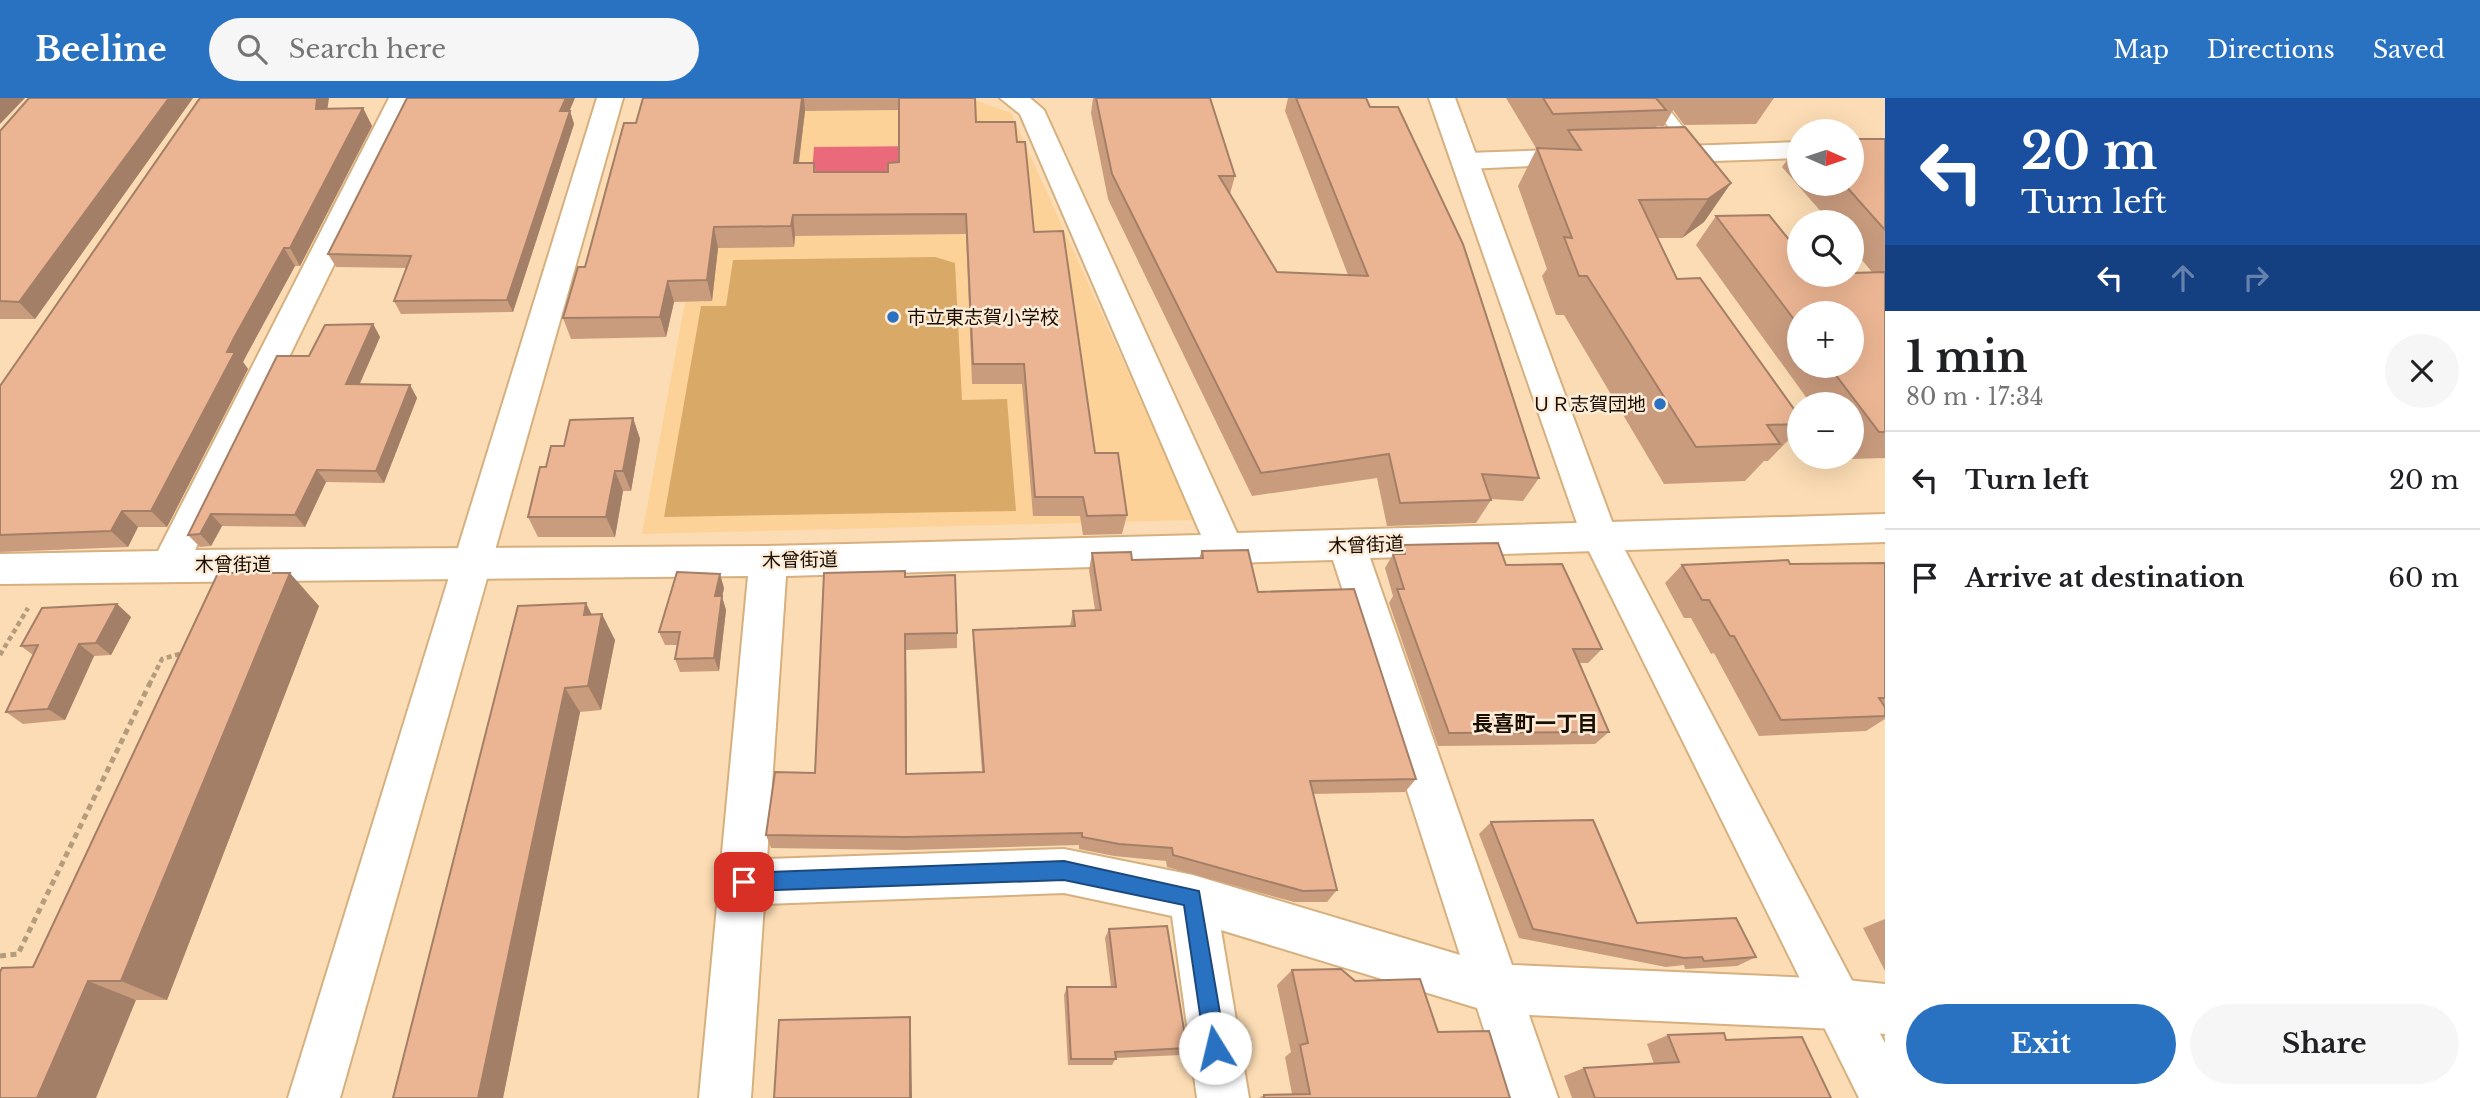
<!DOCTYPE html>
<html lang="en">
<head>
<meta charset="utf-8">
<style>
	body { margin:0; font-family:"Libre Baskerville","Noto Sans JP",serif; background:#f6f6f6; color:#202124; height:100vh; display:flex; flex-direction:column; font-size:26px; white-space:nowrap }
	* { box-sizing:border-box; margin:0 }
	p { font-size:23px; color:#757577 }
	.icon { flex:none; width:38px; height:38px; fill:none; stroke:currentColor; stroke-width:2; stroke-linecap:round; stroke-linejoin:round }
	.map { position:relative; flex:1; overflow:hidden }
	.side { display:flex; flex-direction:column; background:#fff; width:595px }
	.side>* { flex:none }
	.hud { background:#1a4fa0; color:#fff; overflow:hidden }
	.needle { width:46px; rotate:93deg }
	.buttons { position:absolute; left:1787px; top:21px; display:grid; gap:14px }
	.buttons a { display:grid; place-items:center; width:77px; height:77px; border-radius:50%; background:#fff; box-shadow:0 7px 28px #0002; font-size:35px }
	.pin { position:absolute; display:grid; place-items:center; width:60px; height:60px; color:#fff; margin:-30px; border-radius:14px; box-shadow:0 4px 10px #0006 }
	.me { position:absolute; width:77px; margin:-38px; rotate:351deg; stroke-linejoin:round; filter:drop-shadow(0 0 5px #0008) }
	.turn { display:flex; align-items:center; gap:24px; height:147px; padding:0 21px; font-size:32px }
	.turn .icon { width:91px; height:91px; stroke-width:2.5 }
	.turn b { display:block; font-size:49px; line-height:60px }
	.lanes { display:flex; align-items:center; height:66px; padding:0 21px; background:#0003; justify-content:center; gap:35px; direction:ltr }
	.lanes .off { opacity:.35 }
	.round { display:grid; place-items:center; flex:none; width:74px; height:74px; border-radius:37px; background:#f6f6f6 }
	.summary { display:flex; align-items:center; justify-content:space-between; height:119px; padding:0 21px }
	h1 { font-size:42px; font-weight:700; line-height:52px }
	.action { display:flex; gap:14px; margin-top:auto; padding:14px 21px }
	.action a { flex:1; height:80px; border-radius:42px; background:#2971c1; color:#fff; font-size:28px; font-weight:700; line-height:80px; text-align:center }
	.action a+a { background:#f6f6f6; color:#202124 }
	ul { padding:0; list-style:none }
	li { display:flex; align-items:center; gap:21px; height:98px; padding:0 21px; border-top:2px solid #e0e0e0 }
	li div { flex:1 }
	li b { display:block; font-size:26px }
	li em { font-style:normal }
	header { display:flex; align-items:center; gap:42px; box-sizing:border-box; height:98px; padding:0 35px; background:#2971c1; color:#fff }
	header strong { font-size:33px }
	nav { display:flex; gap:38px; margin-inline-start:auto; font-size:24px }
	.search { width:490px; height:63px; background:#f6f6f6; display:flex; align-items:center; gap:18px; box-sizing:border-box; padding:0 24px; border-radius:38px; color:#757577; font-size:26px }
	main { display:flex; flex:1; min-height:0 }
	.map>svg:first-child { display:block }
</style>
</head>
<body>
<header>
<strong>Beeline</strong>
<div class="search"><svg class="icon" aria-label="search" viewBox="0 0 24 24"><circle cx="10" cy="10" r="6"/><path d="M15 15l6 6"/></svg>Search here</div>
<nav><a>Map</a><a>Directions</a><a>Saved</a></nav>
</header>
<main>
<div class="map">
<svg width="1885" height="1000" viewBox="0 0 1885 1000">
	<rect width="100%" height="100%" fill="#fbdcb4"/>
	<polygon fill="#fdd298" points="723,0 969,0 1011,15 1195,422 642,436"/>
	<polygon fill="#d9a967" points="935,159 955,165 962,302 1007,301 1016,413 664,419 701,208 726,208 733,162"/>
	<polygon fill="#ea697a" points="932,48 933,74 812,75 814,49"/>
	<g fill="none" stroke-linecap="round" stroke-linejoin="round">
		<defs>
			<polygon id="service" points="1646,0 1660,0 1698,48 1698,54 1688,54"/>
			<g id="minor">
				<path d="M 389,0 L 415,0 L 195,452 L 767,448 L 1201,437 L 1020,16 L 1000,0 L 1030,0 L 1044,12 L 1237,435 L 1885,416 L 1885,444 L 1370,460 L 1512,867 L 1837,881 L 1885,886 L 1885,936 L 1837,931 L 1529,917 L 1558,1000 L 1506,1000 L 1477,910 L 1221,832 L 1249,1000 L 1197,1000 L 1172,818 L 1064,795 L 764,806 L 751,1000 L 699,1000 L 748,478 L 0,486 L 0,456 L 158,453 ZM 1333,462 L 1460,857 L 1193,777 L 1064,751 L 767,761 L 786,478 Z"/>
				<polygon points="1799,44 1799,60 1654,65 1644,63 1641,57 1644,51 1654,49"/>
				<polygon points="1584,51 1594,53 1597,59 1594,65 1467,71 1457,69 1453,63 1457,57 1467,55"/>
			</g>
			<g id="tertiary">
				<polygon points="597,0 623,0 340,1000 288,1000"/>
				<polygon points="1429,0 1455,0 1617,437 1885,945 1885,1000 1859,1000 1581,437"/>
			</g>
		</defs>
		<use href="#service" stroke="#d6b07f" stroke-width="3"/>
		<use href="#minor" stroke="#d6b07f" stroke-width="4"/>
		<use href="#tertiary" stroke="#d6b07f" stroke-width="4"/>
		<g stroke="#b59c7c" stroke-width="4.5" stroke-dasharray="5 3.5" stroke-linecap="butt">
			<polyline points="0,557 28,510"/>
			<polyline points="149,587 162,561 186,554"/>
		</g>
		<polyline stroke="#b59c7c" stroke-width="5" stroke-dasharray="6 4.5" stroke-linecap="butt" points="0,858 18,856 150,585"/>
		<use href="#service" fill="#fff" fill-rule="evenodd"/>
		<use href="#minor" fill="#fff" fill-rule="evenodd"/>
		<use href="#tertiary" fill="#fff" fill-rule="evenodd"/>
	</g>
	<g fill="#ca9c7e" fill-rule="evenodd">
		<polygon points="29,0 193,0 35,221 0,221 0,33"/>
		<path d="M 643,0 L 975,0 L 976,24 L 1017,44 L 1034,134 L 1095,355 L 1127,417 L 1122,436 L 1083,437 L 1080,418 L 1033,418 L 1022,286 L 972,286 L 966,136 L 795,138 L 794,149 L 718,150 L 712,203 L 674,204 L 666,239 L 571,241 L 563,220 L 585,169 L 636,25 ZM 899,12 L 899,64 L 888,74 L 816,74 L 814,65 L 799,65 L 805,13 Z"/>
		<polygon points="1093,0 1210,0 1235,78 1230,96 1277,174 1348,177 1285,13 1288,0 1366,0 1539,380 1523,403 1491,401 1491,402 1476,425 1387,428 1377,380 1252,398 1108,101 1091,15"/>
		<polygon points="1506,0 1774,0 1756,26 1684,27 1673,12 1664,28 1657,28 1656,29 1731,85 1704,124 1682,140 1657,140 1677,181 1799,318 1799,331 1768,363 1764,363 1745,383 1664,386 1564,217 1556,217 1542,178 1547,171 1518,88 1537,50 1536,50"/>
		<polygon points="363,10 372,28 300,168 295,168 246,258 243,264 248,271 167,429 138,429 128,449 0,454 0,288 327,11"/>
		<polygon points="570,13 574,26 513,214 401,216 394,203 407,170 336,169 328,156"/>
		<path d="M 1885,41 L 1885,360 L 1850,361 L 1849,359 L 1852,359 L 1852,306 L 1811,306 L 1696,147 L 1716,118 L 1799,177 L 1872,174 L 1852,150 L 1852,124 L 1830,124 L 1782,69 L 1799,46 L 1799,86 L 1852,86 ZM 1799,215 L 1852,268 L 1799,268 Z"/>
		<polygon points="373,226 380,239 359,287 410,287 417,300 384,385 326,384 305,429 222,428 211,448 200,449 188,437"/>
		<polygon points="633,320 640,341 631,393 623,393 615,439 538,439 528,419 546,369 564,348"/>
		<polygon points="1403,447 1506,467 1602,551 1588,565 1579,565 1609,634 1595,646 1438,648 1389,505 1393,498 1385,470 1393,456 1398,456"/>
		<polygon points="1202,453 1258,494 1416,681 1405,694 1313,696 1337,792 1327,804 1294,804 1167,769 1166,763 1114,758 1079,751 1079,747 906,752 771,750 766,737 815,675 905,479 957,535 957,550 906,552 907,676 982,674 973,548 973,532 1070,528 1073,513 1095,512 1089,472 1092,455 1132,462 1199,460"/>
		<polygon points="1885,465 1885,621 1866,633 1759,638 1714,555 1711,556 1691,520 1684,520 1665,485 1682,467"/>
		<polygon points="724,490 722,499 726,512 719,573 680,574 675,561 677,547 665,547 659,534"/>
		<polygon points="117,506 131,519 111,557 94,558 65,622 23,626 6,614 33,557 21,548"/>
		<polygon points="319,508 167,902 136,902 33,869"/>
		<polygon points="592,516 615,542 601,612 580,614 503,1000 393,1000"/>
		<polygon points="1491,724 1637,825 1756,859 1737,868 1685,871 1684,867 1666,869 1519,840 1479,736"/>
		<polygon points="1885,821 1885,873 1863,830"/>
		<polygon points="1109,831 1187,950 1181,957 1116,960 1112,967 1068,967 1064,897 1067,889 1111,889 1105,840"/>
		<polygon points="1292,872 1355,883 1438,934 1510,1000 1259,1000 1264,997 1292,996 1285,959 1291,954 1277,887"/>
		<polygon points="1668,937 1726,942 1831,1000 1572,1000 1564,978 1584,970 1654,966 1647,946"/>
	</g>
	<g fill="#a47f67">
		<polygon points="0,0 25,0 0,26"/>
		<polygon points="169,0 193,0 35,221 19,204"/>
		<polygon points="317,0 329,0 325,28 316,11"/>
		<polygon points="566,0 575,0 564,26 560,13"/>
		<polygon points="802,0 804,0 805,13 796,86 794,65"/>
		<polygon points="363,10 372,28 300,168 290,150"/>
		<polygon points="570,13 574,26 513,214 507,202"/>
		<polygon points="1731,85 1704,124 1682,140 1708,101"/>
		<polygon points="793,117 795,138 794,149 791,128"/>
		<polygon points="714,129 718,150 712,203 707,182"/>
		<polygon points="284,150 295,168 246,258 243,264 248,271 167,429 151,413 234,240"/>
		<polygon points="668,183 674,204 666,239 660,219"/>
		<polygon points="373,226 380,239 354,299 346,286"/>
		<polygon points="410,287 417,300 384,385 376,373"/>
		<polygon points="633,320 640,341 631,393 623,373"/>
		<polygon points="317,372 326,384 305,429 295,417"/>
		<polygon points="615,373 623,393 615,439 606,419"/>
		<polygon points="122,413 138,429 128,449 111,433"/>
		<polygon points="211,416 222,428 211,448 200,436"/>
		<polygon points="290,475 319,508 167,902 121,883"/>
		<polygon points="720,476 724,490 722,499 726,512 719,573 714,560 715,498"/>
		<polygon points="586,505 599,531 602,516 615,542 601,612 588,588 584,517"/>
		<polygon points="117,506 131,519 111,557 96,545"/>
		<polygon points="905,536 906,552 907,690 906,676"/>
		<polygon points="79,546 94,558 65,622 48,611"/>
		<polygon points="565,590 580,614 503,1000 478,1000"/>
		<polygon points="88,883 136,902 96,1000 37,1000"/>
		<polygon points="910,919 911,936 912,1000 910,1000"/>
	</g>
	<g fill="#ebb593" stroke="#a47f67" stroke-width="2">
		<polygon points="29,0 169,0 19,204 0,203 0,33"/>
		<polygon points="200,0 317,0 316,11 363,10 290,150 284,150 234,240 227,254 235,254 151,413 122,413 111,433 0,437 0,288"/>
		<polygon points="407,0 566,0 560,13 570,13 507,202 394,203 411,158 328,156"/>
		<polygon points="643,0 802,0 794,65 814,65 814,74 888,74 888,65 899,64 899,0 975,0 976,24 1015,24 1017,44 1025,44 1034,134 1063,133 1095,355 1118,355 1127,417 1087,418 1083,399 1035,399 1024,266 973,266 966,116 793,117 791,128 714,129 707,182 668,183 660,219 563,220 578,169 585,169 624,25 636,25"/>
		<polygon points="1096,0 1210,0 1235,78 1219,78 1277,174 1368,178 1296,0 1366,0 1370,9 1398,9 1463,146 1539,380 1482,376 1491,402 1400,405 1389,356 1261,375 1112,76"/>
		<polygon points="1543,0 1656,0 1666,12 1553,16"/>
		<polygon points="1685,29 1731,85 1708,101 1639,102 1677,181 1700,180 1799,318 1799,326 1767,327 1780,346 1696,349 1587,178 1579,178 1564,139 1572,140 1537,50 1581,52 1568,32"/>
		<polygon points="1852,41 1885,41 1885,132 1844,86 1852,86"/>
		<polygon points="1769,117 1799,154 1799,177 1852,177 1852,175 1885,174 1885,334 1879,334 1829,268 1852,268 1852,215 1799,215 1799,228 1716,118"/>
		<polygon points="373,226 346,286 410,287 376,373 317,372 295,417 211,416 200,436 188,437 277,258 309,258 325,227"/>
		<polygon points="633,320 623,373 615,373 606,419 528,419 540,369 546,369 551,348 564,348 570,322"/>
		<polygon points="1498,445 1506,467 1562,466 1602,551 1573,551 1609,634 1449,635 1397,491 1404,491 1393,456 1405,456 1403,447"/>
		<polygon points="1248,452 1258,494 1354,491 1416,681 1310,683 1337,792 1303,793 1173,757 1172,750 1119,746 1082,739 1082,735 905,739 766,737 775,674 815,675 824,475 905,473 905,479 955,477 957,535 905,536 906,676 984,674 973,532 1075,528 1073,513 1101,512 1092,455 1131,454 1132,462 1203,460 1202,453"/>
		<polygon points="1788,462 1790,466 1885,465 1885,600 1879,600 1885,609 1885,618 1781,622 1734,538 1730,538 1709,502 1702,502 1682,467"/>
		<polygon points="677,474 720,476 715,498 722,498 714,560 675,561 680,534 659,534"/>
		<polygon points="218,475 290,475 121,883 88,883 37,1000 0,1000 0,874 2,870 33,869"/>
		<polygon points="586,505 584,517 602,516 588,588 565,590 478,1000 393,1000 518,508"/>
		<polygon points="117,506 96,545 79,546 48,611 6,614 38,547 21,548 42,510"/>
		<polygon points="1593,722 1637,825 1736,820 1756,859 1704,863 1702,859 1684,860 1533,831 1491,724"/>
		<polygon points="1167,828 1187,950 1115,954 1116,961 1071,961 1067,889 1116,889 1109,831"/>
		<polygon points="1341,871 1355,883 1420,881 1438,934 1489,933 1510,1000 1264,1000 1264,997 1310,996 1300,947 1308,945 1292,872"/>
		<polygon points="910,919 910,1000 774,1000 779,922"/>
		<polygon points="1724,935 1726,942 1802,939 1831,1000 1595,1000 1584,970 1679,964 1668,937"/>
	</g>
	<polygon fill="#2971c1" stroke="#1b497d" stroke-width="2" points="1064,763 1199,793 1226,950 1223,957 1215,960 1208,957 1205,950 1184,807 1064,782 744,793 737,791 734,784 737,778 744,775"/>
	<g fill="#2971c1" stroke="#fcecd8" stroke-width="2.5">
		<circle cx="893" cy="219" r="7"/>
		<circle cx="1660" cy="306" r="7"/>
	</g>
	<g text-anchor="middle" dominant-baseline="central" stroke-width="5" stroke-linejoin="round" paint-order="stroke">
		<g font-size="19" fill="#1b0e00" stroke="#fcecd8" text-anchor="start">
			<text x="907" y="219">市立東志賀小学校</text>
			<text x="1646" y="306" text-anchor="end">ＵＲ志賀団地</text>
		</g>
		<g font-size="19" fill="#1b0e00" stroke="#fcecd8">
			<text transform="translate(1366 447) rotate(-2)">木曾街道</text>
			<text transform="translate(800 462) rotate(-1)">木曾街道</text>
			<text x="233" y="466">木曾街道</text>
		</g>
		<g font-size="21" font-weight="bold" fill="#1b0e00" stroke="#fcecd8">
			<text x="1535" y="626">長喜町一丁目</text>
		</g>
	</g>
</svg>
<div class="buttons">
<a><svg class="needle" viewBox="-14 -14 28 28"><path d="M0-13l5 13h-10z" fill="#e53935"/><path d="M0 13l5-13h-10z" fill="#757577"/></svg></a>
<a><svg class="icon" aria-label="search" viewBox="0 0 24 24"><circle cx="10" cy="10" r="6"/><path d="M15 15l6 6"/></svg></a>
<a>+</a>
<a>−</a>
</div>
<div class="pin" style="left:744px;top:784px;background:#d93025"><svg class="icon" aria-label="arrive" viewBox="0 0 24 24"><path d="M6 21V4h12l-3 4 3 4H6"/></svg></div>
<svg class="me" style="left:1215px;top:950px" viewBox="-20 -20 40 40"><circle r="19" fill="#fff"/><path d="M0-13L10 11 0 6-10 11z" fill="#2971c1"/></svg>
</div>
<section class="side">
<div class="hud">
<div class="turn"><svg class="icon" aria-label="left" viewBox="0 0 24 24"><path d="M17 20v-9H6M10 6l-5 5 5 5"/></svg><div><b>20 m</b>Turn left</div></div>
<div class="lanes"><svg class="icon" aria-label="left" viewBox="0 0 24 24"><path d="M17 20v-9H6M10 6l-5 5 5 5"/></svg><svg class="icon off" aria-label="ahead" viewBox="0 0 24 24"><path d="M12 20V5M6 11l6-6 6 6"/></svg><svg class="icon off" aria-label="right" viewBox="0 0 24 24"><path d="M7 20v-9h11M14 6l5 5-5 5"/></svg></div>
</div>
<div class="summary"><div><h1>1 min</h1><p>80 m · 17:34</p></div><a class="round"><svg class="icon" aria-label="close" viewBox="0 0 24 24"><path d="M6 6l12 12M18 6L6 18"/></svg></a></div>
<ul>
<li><svg class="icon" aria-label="left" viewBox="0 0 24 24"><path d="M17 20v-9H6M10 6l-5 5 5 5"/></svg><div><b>Turn left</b></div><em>20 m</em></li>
<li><svg class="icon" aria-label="arrive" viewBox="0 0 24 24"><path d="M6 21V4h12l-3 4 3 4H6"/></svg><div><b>Arrive at destination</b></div><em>60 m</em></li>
</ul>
<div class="action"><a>Exit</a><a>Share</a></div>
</section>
</main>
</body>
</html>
